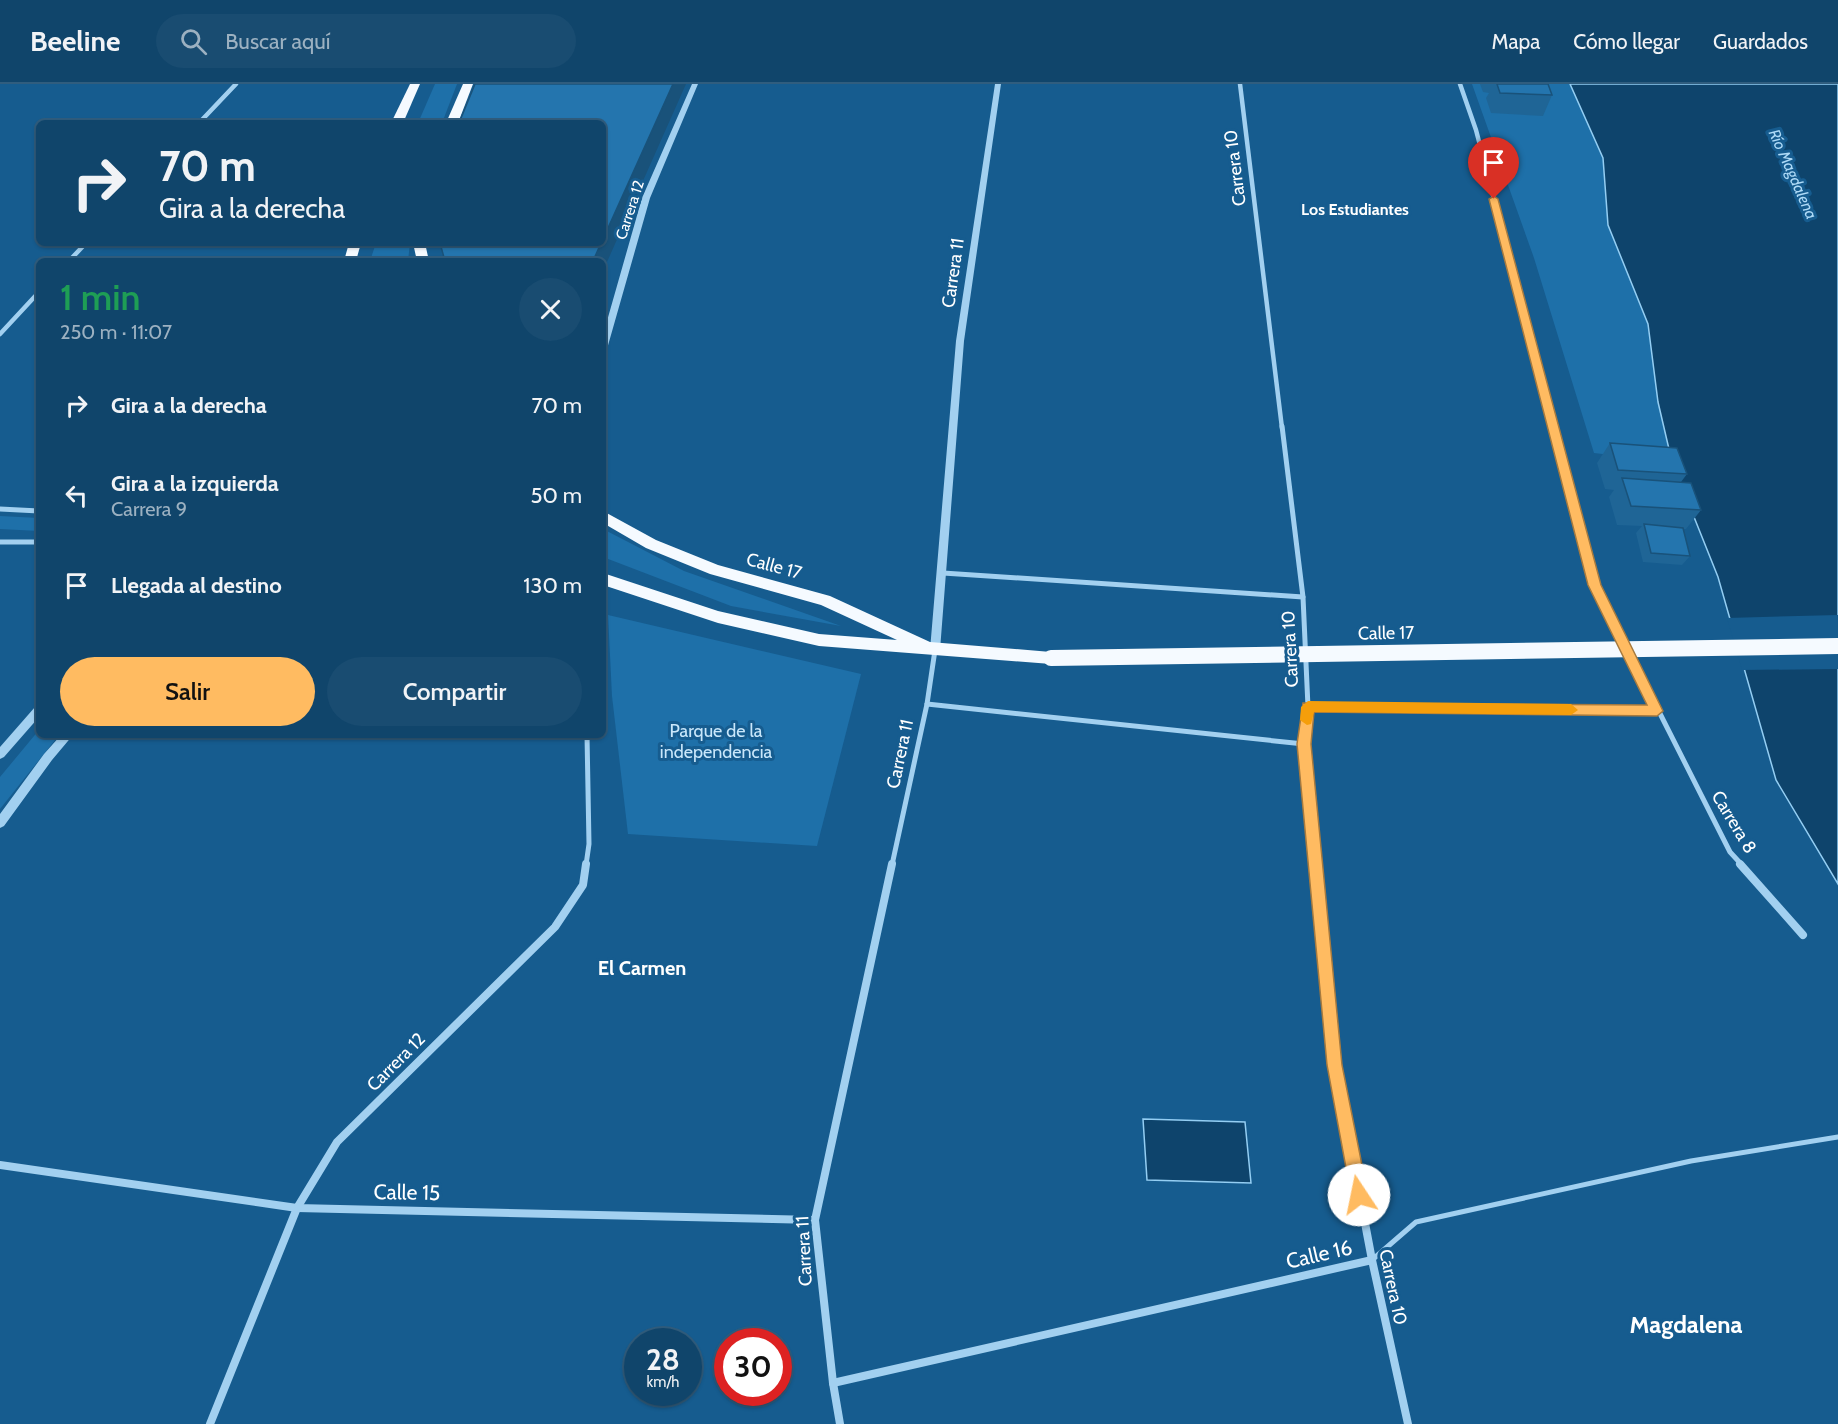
<!DOCTYPE html>
<html lang="es">
<head>
<meta charset="utf-8">
<style>
	body { margin:0; font-family:Cabin,sans-serif; background:#194c71; color:#f1f3f6; height:100vh; display:flex; flex-direction:column; font-size:22px; white-space:nowrap }
	* { box-sizing:border-box; margin:0 }
	p { font-size:20px; color:#9cb1c1 }
	.icon { flex:none; width:33px; height:33px; fill:none; stroke:currentColor; stroke-width:2; stroke-linecap:round; stroke-linejoin:round }
	.map { position:relative; flex:1; overflow:hidden }
	.drawer { position:absolute; left:36px; top:174px; width:570px; height:480px; display:flex; flex-direction:column; background:#10456b; border-radius:9px; box-shadow:0 2px 4px #0004,0 0 0 2px #305d7e }
	.drawer>* { flex:none }
	.top-card { position:absolute; left:36px; top:36px; width:570px; height:126px; border-radius:9px; box-shadow:0 2px 4px #0004,0 0 0 2px #305d7e; background:#10456b; color:#f1f3f6; overflow:hidden }
	.speed { position:absolute; left:624px; top:1244px; display:flex; gap:12px; font-size:30px; font-weight:700; text-align:center }
	.speed>* { display:grid; place-content:center; width:78px; height:78px; border-radius:50%; background:#10456b; box-shadow:0 2px 4px #0004,0 0 0 2px #305d7e; line-height:1 }
	.speed small { font-size:15px; font-weight:400 }
	.speed .limit { border:9px solid #d22; background:#fff; color:#111 }
	.pin { position:absolute; display:grid; place-items:center; width:51px; height:51px; color:#fff; margin:-62px -26px; border-radius:50% 50% 50% 0; rotate:-45deg; box-shadow:0 0 6px #0007 }
	.pin .icon { rotate:45deg }
	.me { position:absolute; width:66px; margin:-33px; rotate:349deg; stroke-linejoin:round; filter:drop-shadow(0 0 4px #0008) }
	.turn { display:flex; align-items:center; gap:21px; height:126px; padding:0 24px; font-size:27px }
	.turn .icon { width:78px; height:78px; stroke-width:2.5 }
	.turn b { display:block; font-size:42px; line-height:51px }
	.round { display:grid; place-items:center; flex:none; width:63px; height:63px; border-radius:32px; background:#194c71 }
	.headline { display:flex; align-items:center; justify-content:space-between; height:102px; padding:0 24px }
	h1 { font-size:36px; font-weight:600; line-height:45px; color:#1e9e55 }
	.primary-button { display:flex; gap:12px; margin-top:auto; padding:12px 24px }
	.primary-button a { flex:1; height:69px; border-radius:36px; background:#ffbb61; color:#111; font-size:24px; font-weight:600; line-height:69px; text-align:center }
	.primary-button a+a { background:#194c71; color:#f1f3f6 }
	ul { padding:0; list-style:none }
	li { display:flex; align-items:center; gap:18px; height:90px; padding:0 24px }
	li div { flex:1 }
	li b { display:block; font-size:22px }
	li em { font-style:normal }
	header { display:flex; align-items:center; gap:36px; box-sizing:border-box; height:84px; padding:0 30px; background:#10456b; border-bottom:2px solid #305d7e }
	header strong { font-size:28px }
	nav { display:flex; gap:33px; margin-inline-start:auto; font-size:21px }
	.search { width:420px; height:54px; background:#194c71; display:flex; align-items:center; gap:15px; box-sizing:border-box; padding:0 21px; border-radius:33px; color:#9cb1c1; font-size:22px }
	.map>svg:first-child { display:block }
</style>
</head>
<body>
<header>
<strong>Beeline</strong>
<div class="search"><svg class="icon" aria-label="search" viewBox="0 0 24 24"><circle cx="10" cy="10" r="6"/><path d="M15 15l6 6"/></svg>Buscar aquí</div>
<nav><a>Mapa</a><a>Cómo llegar</a><a>Guardados</a></nav>
</header>
<div class="map">
<svg width="1838" height="1340" viewBox="0 0 1838 1340">
	<rect width="100%" height="100%" fill="#165c8f"/>
	<g fill="#1e70a9">
		<polygon points="435,0 457,0 442,39 418,39"/>
		<polygon points="1472,0 1570,0 1603,74 1608,141 1648,240 1658,318 1672,378 1594,369 1534,174"/>
		<polygon points="376,159 410,159 408,177 370,177"/>
		<polygon points="0,432 39,434 39,447 0,445"/>
		<polygon points="603,445 684,487 841,542 731,522 603,473"/>
		<polygon points="608,531 861,590 817,762 628,750 612,612"/>
		<polygon points="39,646 39,651 59,651 0,725 0,693"/>
	</g>
	<g fill="#0e446c" stroke="#94cef3" stroke-width="1.5">
		<polygon points="1570,0 1838,0 1838,800 1776,696 1718,493 1672,378 1658,318 1648,240 1608,141 1603,74"/>
		<polygon points="1143,1035 1245,1038 1251,1099 1147,1096"/>
	</g>
	<polygon fill="#165c8f" points="1838,531 1838,585 1742,586 1727,534"/>
	<g fill="none" stroke-linecap="round" stroke-linejoin="round">
		<polyline stroke="#a2d0f0" stroke-width="5" points="1372,1176 1416,1138 1691,1077 1838,1053"/>
		<g stroke="#a2d0f0" stroke-width="4.5">
			<polyline points="1240,0 1282,344"/>
			<polyline points="1460,0 1476,46 1554,344"/>
			<polyline points="199,39 236,0"/>
			<polyline points="69,177 86,159"/>
			<polyline points="0,250 39,208"/>
		</g>
		<g stroke="#a2d0f0" stroke-width="5">
			<polyline points="1282,342 1303,513 1308,623 1304,660 1316,781"/>
			<polyline points="1553,342 1595,501 1730,768 1742,781"/>
			<polyline points="0,425 39,427"/>
			<polyline points="0,458 39,458"/>
			<polyline points="943,489 1303,513"/>
			<polyline points="927,620 1304,660"/>
			<polyline points="1308,623 1657,627"/>
			<polyline points="586,781 589,760 587,651"/>
			<polyline points="892,781 927,620 935,566"/>
		</g>
		<g stroke="#a2d0f0" stroke-width="8">
			<polyline points="1316,780 1335,981 1372,1176 1408,1340"/>
			<polyline points="1740,780 1803,851"/>
			<polyline points="0,1081 297,1124 815,1136"/>
			<polyline points="833,1299 1372,1176"/>
			<polyline points="210,1340 297,1124 337,1058 555,843 583,801 586,780"/>
			<polyline points="840,1340 833,1299 815,1136 892,780"/>
		</g>
		<g fill="#a2d0f0" fill-rule="evenodd">
			<polygon points="692,0 698,0 650,114 607,265 603,268 603,251 642,114"/>
			<polygon points="995,0 1001,0 964,257 940,566 935,570 930,566 956,257"/>
			<polygon points="39,622 39,633 4,673 0,675 0,663 35,623"/>
			<polygon points="61,651 73,651 52,676 4,742 0,744 0,730 44,670"/>
		</g>
		<g fill="#f5faff" fill-rule="evenodd">
			<polygon points="410,0 420,0 403,39 391,39"/>
			<polygon points="463,0 473,0 458,39 446,39"/>
			<polygon points="349,159 361,159 356,177 344,177"/>
			<polygon points="413,159 425,159 429,177 417,177"/>
			<polygon points="603,427 656,456 718,481 830,512 930,558 1051,568 1057,569 1059,574 1057,579 1051,580 819,562 718,539 603,501 603,489 718,527 819,550 897,556 821,521 710,490 646,464 603,439"/>
		</g>
		<polyline stroke="#f5faff" stroke-width="16" points="1051,574 1838,562"/>
	</g>
	<g fill="#1f6596">
		<polygon points="1480,0 1548,0 1552,11 1543,32 1491,29 1486,14 1489,9 1483,8"/>
		<polygon points="1610,359 1687,390 1681,398 1701,426 1686,445 1683,445 1690,472 1682,481 1643,478 1636,449 1642,442 1617,441 1609,413 1614,406 1605,405 1597,379"/>
	</g>
	<polygon fill="#19527a" points="673,0 686,0 603,187 603,177 593,177 601,159 603,159 603,155"/>
	<g fill="#2475ae" stroke="#19527a" stroke-width="1.5">
		<polygon points="475,0 673,0 603,155 603,39 459,39"/>
		<polygon points="1497,0 1548,0 1552,11 1500,9"/>
		<polygon points="440,159 601,159 593,177 445,177"/>
		<polygon points="1610,359 1677,364 1687,390 1618,386"/>
		<polygon points="1622,394 1691,399 1701,426 1631,422"/>
		<polygon points="1644,440 1683,444 1690,472 1651,469"/>
	</g>
	<polygon fill="#ffbb61" stroke="#a67a3f" stroke-width="1.5" points="1494,112 1498,115 1601,501 1663,627 1657,632 1314,628 1311,660 1342,981 1368,1111 1365,1117 1359,1120 1353,1117 1351,1111 1327,981 1297,660 1303,619 1647,621 1588,501 1489,115"/>
	<polygon fill="#f59e0b" points="1308,617 1571,620 1578,626 1571,631 1314,628 1311,640 1307,641 1300,636 1301,623"/>
	<g text-anchor="middle" dominant-baseline="central" stroke-width="6" stroke-linejoin="round" paint-order="stroke">
		<g font-size="15" fill="#fff" stroke="#165c8f">
			<text transform="translate(630 126) rotate(-72)">Carrera 12</text>
		</g>
		<g font-size="16" font-style="italic" fill="#aedaf7" stroke="#165c8f">
			<text transform="translate(1793 90) rotate(66)">Río Magdalena</text>
		</g>
		<g font-size="16" font-weight="bold" fill="#fff" stroke="#165c8f">
			<text x="1355" y="125">Los Estudiantes</text>
		</g>
		<g font-size="18" fill="#fff" stroke="#165c8f">
			<text transform="translate(1235 84) rotate(-97)">Carrera 10</text>
			<text transform="translate(953 189) rotate(-82)">Carrera 11</text>
			<text transform="translate(774 482) rotate(15)">Calle 17</text>
			<text transform="translate(1386 549) rotate(-1)">Calle 17</text>
			<text transform="translate(1290 565) rotate(-93)">Carrera 10</text>
			<text transform="translate(900 670) rotate(-78)">Carrera 11</text>
			<text transform="translate(1734 738) rotate(59)">Carrera 8</text>
			<text transform="translate(396 978) rotate(-45)">Carrera 12</text>
			<text transform="translate(804 1167) rotate(-93)">Carrera 11</text>
			<text transform="translate(1393 1203) rotate(78)">Carrera 10</text>
		</g>
		<g font-size="18" fill="#c9e7fb" stroke="#165c8f">
			<text x="716" y="647">Parque de la<tspan x="716" dy="21">independencia</tspan></text>
		</g>
		<g font-size="20" font-weight="bold" fill="#fff" stroke="#165c8f">
			<text x="642" y="884">El Carmen</text>
		</g>
		<g font-size="21" fill="#fff" stroke="#165c8f">
			<text transform="translate(407 1108) rotate(1)">Calle 15</text>
			<text transform="translate(1319 1170) rotate(-13)">Calle 16</text>
		</g>
		<g font-size="24" font-weight="bold" fill="#fff" stroke="#165c8f">
			<text x="1686" y="1240">Magdalena</text>
		</g>
	</g>
</svg>
<div class="speed"><div>28<small>km/h</small></div><div class="limit">30</div></div>
<div class="pin" style="left:1494px;top:115px;background:#d93025"><svg class="icon" aria-label="arrive" viewBox="0 0 24 24"><path d="M6 21V4h12l-3 4 3 4H6"/></svg></div>
<svg class="me" style="left:1359px;top:1111px" viewBox="-20 -20 40 40"><circle r="19" fill="#fff"/><path d="M0-13L10 11 0 6-10 11z" fill="#ffbb61"/></svg>
<div class="top-card">
<div class="turn"><svg class="icon" aria-label="right" viewBox="0 0 24 24"><path d="M7 20v-9h11M14 6l5 5-5 5"/></svg><div><b>70 m</b>Gira a la derecha</div></div>
</div>
<section class="drawer">
<div class="headline"><div><h1>1 min</h1><p>250 m · 11:07</p></div><a class="round"><svg class="icon" aria-label="close" viewBox="0 0 24 24"><path d="M6 6l12 12M18 6L6 18"/></svg></a></div>
<ul>
<li><svg class="icon" aria-label="right" viewBox="0 0 24 24"><path d="M7 20v-9h11M14 6l5 5-5 5"/></svg><div><b>Gira a la derecha</b></div><em>70 m</em></li>
<li><svg class="icon" aria-label="left" viewBox="0 0 24 24"><path d="M17 20v-9H6M10 6l-5 5 5 5"/></svg><div><b>Gira a la izquierda</b><p>Carrera 9</p></div><em>50 m</em></li>
<li><svg class="icon" aria-label="arrive" viewBox="0 0 24 24"><path d="M6 21V4h12l-3 4 3 4H6"/></svg><div><b>Llegada al destino</b></div><em>130 m</em></li>
</ul>
<div class="primary-button"><a>Salir</a><a>Compartir</a></div>
</section>
</div>
</body>
</html>
